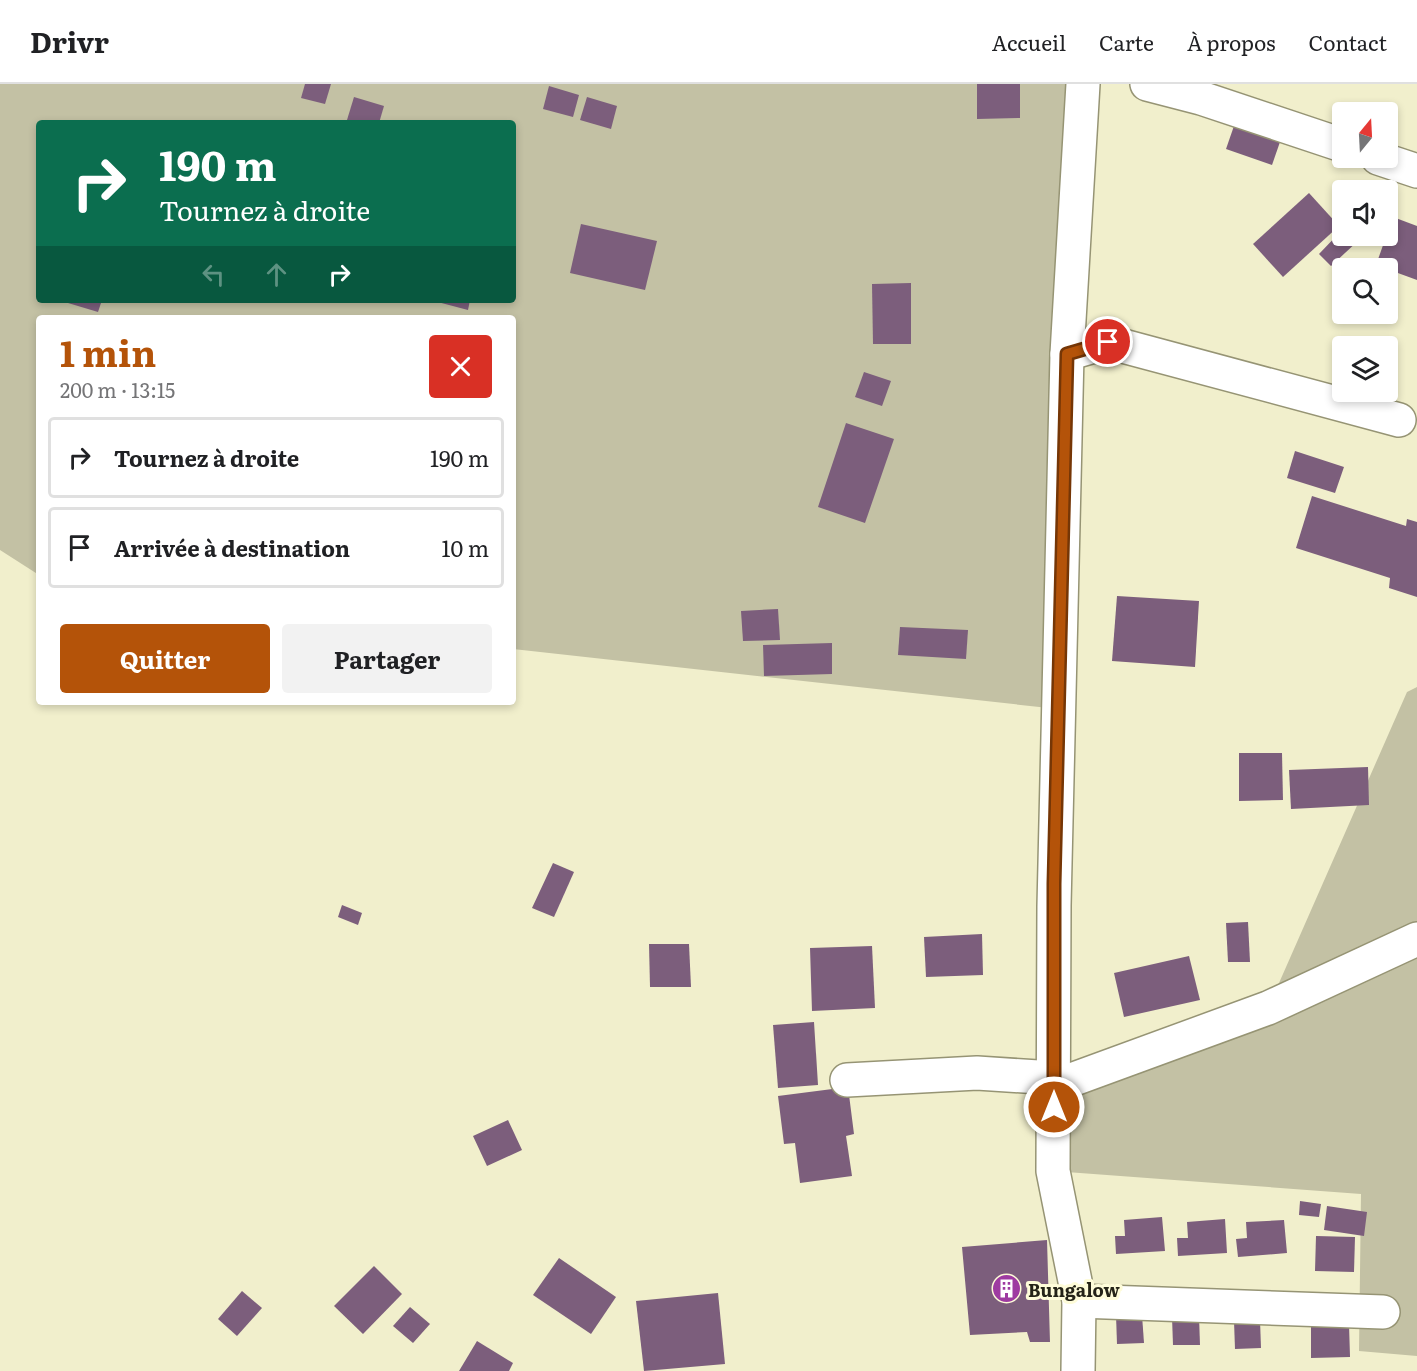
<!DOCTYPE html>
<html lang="fr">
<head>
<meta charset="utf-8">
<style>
	body { margin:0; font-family:Literata,serif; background:#f2f2f2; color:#202124; height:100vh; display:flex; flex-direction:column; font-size:22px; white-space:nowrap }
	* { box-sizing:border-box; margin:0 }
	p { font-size:20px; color:#757577 }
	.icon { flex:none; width:33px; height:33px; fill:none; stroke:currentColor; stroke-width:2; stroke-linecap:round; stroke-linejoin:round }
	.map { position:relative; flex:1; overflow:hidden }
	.side { position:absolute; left:36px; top:231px; width:480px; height:390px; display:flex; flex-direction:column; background:#fff; border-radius:6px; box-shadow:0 3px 9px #0003 }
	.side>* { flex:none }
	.top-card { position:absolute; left:36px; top:36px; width:480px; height:183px; border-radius:6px; box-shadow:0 3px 9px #0003; background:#0b6e4f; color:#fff; overflow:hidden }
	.needle { width:39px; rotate:18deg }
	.tools { position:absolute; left:1332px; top:18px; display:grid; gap:12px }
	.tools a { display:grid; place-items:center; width:66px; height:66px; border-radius:6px; background:#fff; box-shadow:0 3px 9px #0003; font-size:30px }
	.pin { position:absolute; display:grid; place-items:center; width:51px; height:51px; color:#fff; margin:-26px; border:3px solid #fff; border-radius:50%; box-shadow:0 2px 6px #0007 }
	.me { position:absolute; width:66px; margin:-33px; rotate:0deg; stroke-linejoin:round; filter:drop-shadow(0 0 4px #0008) }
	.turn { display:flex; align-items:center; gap:21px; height:126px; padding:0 24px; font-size:27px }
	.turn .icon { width:78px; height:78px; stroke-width:2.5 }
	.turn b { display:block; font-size:42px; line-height:51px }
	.lanes { display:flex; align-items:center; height:57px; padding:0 24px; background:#0003; justify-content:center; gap:30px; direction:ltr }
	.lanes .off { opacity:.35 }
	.round { display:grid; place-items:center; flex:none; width:63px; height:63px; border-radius:6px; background:#f2f2f2 }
	.head { display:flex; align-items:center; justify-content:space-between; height:102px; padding:0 24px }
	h1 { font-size:36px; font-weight:700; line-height:45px; color:#b45309 }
	.primary-button { display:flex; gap:12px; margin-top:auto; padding:12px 24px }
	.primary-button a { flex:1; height:69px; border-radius:6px; background:#b45309; color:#fff; font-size:24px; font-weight:700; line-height:69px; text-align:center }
	.primary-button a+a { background:#f2f2f2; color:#202124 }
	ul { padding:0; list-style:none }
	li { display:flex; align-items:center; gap:18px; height:81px; margin:0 12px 9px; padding:0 12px; border:3px solid #e0e0e0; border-radius:6px }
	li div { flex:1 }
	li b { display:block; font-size:22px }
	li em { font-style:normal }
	header { display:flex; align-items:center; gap:36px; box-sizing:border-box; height:84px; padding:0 30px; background:#fff; border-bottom:2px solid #e0e0e0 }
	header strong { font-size:28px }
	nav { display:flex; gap:33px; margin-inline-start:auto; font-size:21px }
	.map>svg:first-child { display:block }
</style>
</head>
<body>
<header>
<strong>Drivr</strong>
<nav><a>Accueil</a><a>Carte</a><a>À propos</a><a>Contact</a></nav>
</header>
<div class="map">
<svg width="1417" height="1287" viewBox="0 0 1417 1287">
	<rect width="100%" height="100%" fill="#f1efcc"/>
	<g fill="#c3c1a4" fill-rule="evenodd">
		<path d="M 0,0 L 1083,0 L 1058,625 L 513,565 L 513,234 L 39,234 L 39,491 L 0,466 ZM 39,39 L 513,39 L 513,216 L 39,216 Z"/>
		<polygon points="1417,603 1417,1272 1359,1267 1361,1110 1053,1087 1055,1002 1268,924 1407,608"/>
	</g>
	<g fill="#7c5e7c">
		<polygon points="305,0 331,0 325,20 301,14"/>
		<polygon points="977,0 1020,0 1020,34 977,35"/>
		<polygon points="549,2 579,11 573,33 543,25"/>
		<polygon points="354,13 384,22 379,39 347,36"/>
		<polygon points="587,13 617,22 611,45 580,36"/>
		<polygon points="1235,39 1281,55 1272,81 1226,65"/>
		<polygon points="1309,109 1339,142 1283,193 1253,160"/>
		<polygon points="1393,133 1417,142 1417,196 1376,181"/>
		<polygon points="581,140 657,157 645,206 570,189"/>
		<polygon points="1342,146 1342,152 1354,152 1359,156 1331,182 1319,170"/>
		<polygon points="911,199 911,260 873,260 872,200"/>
		<polygon points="69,216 102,216 98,228 68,219"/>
		<polygon points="430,216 470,216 468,226"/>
		<polygon points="864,288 891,297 882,322 855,313"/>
		<polygon points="846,339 894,355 865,439 818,423"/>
		<polygon points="1295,367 1344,383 1335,409 1287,394"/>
		<polygon points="1312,412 1406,442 1407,435 1417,438 1417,513 1389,504 1390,494 1296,464"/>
		<polygon points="1117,512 1199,517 1195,583 1112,577"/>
		<polygon points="778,525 780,556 743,557 741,527"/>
		<polygon points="900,543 968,546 966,575 898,571"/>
		<polygon points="832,559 832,590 764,592 763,561"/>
		<polygon points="1239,669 1282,669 1283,716 1239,717"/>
		<polygon points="1368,683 1369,721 1291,725 1289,686"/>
		<polygon points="553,779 574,788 554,833 532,824"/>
		<polygon points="342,821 362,829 358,841 338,833"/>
		<polygon points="1248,838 1250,878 1228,878 1226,839"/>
		<polygon points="982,850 983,891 926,893 924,853"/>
		<polygon points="649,860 689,860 691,903 650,903"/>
		<polygon points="872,862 875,924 812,927 810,864"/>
		<polygon points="1189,872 1200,916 1124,933 1114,889"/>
		<polygon points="814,938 818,1001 778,1004 773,941"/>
		<polygon points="848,1003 854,1050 846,1052 852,1092 800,1099 795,1059 784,1060 778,1012"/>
		<polygon points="508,1036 522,1066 487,1082 473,1052"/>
		<polygon points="1300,1117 1321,1120 1319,1133 1299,1131"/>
		<polygon points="1327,1122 1367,1128 1364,1152 1324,1146"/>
		<polygon points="1162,1133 1165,1167 1116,1170 1115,1152 1125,1152 1124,1136"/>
		<polygon points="1225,1135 1227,1169 1178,1172 1177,1154 1188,1154 1187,1138"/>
		<polygon points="1284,1136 1287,1169 1238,1173 1236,1155 1247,1154 1246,1138"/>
		<polygon points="1316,1152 1355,1153 1354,1188 1315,1187"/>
		<polygon points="1047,1156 1050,1258 1030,1258 1027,1248 970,1251 962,1163"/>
		<polygon points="559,1174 616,1213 591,1250 533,1211"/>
		<polygon points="374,1182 402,1210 363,1250 334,1222"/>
		<polygon points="242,1207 262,1224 237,1252 218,1235"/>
		<polygon points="718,1209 725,1280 644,1287 636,1217"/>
		<polygon points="410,1223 430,1240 413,1259 393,1242"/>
		<polygon points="1116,1231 1142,1231 1144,1259 1117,1260"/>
		<polygon points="1199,1232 1200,1261 1173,1261 1172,1233"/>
		<polygon points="1260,1236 1261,1264 1235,1265 1234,1237"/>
		<polygon points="1349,1240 1350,1273 1311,1274 1311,1241"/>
		<polygon points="477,1257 513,1279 509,1287 459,1287"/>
	</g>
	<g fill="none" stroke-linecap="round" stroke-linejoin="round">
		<defs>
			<g id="minor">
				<polyline points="1147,0 1201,14 1342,61"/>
				<polyline points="1378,74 1417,87"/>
				<polyline points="1067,270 1108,258 1399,336"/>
				<polyline points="847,996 977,989 1054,994"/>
				<polyline points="1055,1002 1268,924 1417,855"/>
				<polyline points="1079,1217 1383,1228"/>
				<polyline points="1078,1287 1079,1217 1053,1087 1054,822 1067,270 1083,0"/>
			</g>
		</defs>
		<use href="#minor" stroke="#969474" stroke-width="36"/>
		<use href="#minor" stroke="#fff" stroke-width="33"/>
	</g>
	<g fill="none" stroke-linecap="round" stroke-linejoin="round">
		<defs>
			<polyline id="route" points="1054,1023 1054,800 1067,270 1108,258"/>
		</defs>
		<use href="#route" stroke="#753606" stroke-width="15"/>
		<use href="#route" stroke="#b45309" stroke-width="10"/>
	</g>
	<defs>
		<symbol id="building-disc" viewBox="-11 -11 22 22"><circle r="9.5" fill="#9e3ba1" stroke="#fefcd9"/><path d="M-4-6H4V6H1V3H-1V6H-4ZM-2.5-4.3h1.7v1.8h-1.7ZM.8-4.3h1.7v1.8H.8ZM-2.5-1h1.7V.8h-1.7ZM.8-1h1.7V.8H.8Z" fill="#fff"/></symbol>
	</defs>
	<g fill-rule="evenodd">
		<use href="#building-disc" x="990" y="1188" width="33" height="33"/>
	</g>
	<g text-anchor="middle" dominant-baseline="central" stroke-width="6" stroke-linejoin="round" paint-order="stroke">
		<g font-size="18" font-weight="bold" fill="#242317" stroke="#fefcd9" text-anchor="start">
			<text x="1028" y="1205">Bungalow</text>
		</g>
	</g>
</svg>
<div class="tools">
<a><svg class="needle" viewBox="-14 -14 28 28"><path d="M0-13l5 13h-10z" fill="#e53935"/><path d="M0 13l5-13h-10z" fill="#757577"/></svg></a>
<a><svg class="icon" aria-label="sound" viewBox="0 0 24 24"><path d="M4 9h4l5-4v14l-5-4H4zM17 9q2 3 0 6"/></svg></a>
<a><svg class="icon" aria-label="search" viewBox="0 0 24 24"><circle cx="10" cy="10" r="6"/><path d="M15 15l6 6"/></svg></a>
<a><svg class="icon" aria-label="layers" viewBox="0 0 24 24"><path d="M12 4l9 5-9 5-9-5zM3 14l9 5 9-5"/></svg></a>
</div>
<div class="pin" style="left:1108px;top:258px;background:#d93025"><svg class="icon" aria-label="arrive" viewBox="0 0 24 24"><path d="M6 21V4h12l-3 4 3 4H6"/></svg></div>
<svg class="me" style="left:1054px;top:1023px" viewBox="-20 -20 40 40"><circle r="17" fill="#b45309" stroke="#fff" stroke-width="3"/><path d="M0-11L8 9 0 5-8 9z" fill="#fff"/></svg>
<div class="top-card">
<div class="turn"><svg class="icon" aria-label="right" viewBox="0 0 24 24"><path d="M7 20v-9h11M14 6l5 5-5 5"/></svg><div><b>190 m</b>Tournez à droite</div></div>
<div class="lanes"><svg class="icon off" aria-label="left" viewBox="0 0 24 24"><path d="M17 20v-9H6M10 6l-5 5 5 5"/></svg><svg class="icon off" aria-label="ahead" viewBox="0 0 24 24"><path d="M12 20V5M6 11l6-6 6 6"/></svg><svg class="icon" aria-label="right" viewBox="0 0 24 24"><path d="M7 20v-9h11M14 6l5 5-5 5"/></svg></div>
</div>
<section class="side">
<div class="head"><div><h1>1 min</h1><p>200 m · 13:15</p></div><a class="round" style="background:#d93025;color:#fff"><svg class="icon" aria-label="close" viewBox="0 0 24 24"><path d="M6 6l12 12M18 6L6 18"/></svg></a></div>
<ul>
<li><svg class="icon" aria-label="right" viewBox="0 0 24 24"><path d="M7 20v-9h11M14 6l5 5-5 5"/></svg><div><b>Tournez à droite</b></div><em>190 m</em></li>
<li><svg class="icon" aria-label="arrive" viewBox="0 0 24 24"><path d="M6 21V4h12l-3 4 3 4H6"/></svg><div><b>Arrivée à destination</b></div><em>10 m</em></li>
</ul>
<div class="primary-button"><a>Quitter</a><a>Partager</a></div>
</section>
</div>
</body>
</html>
